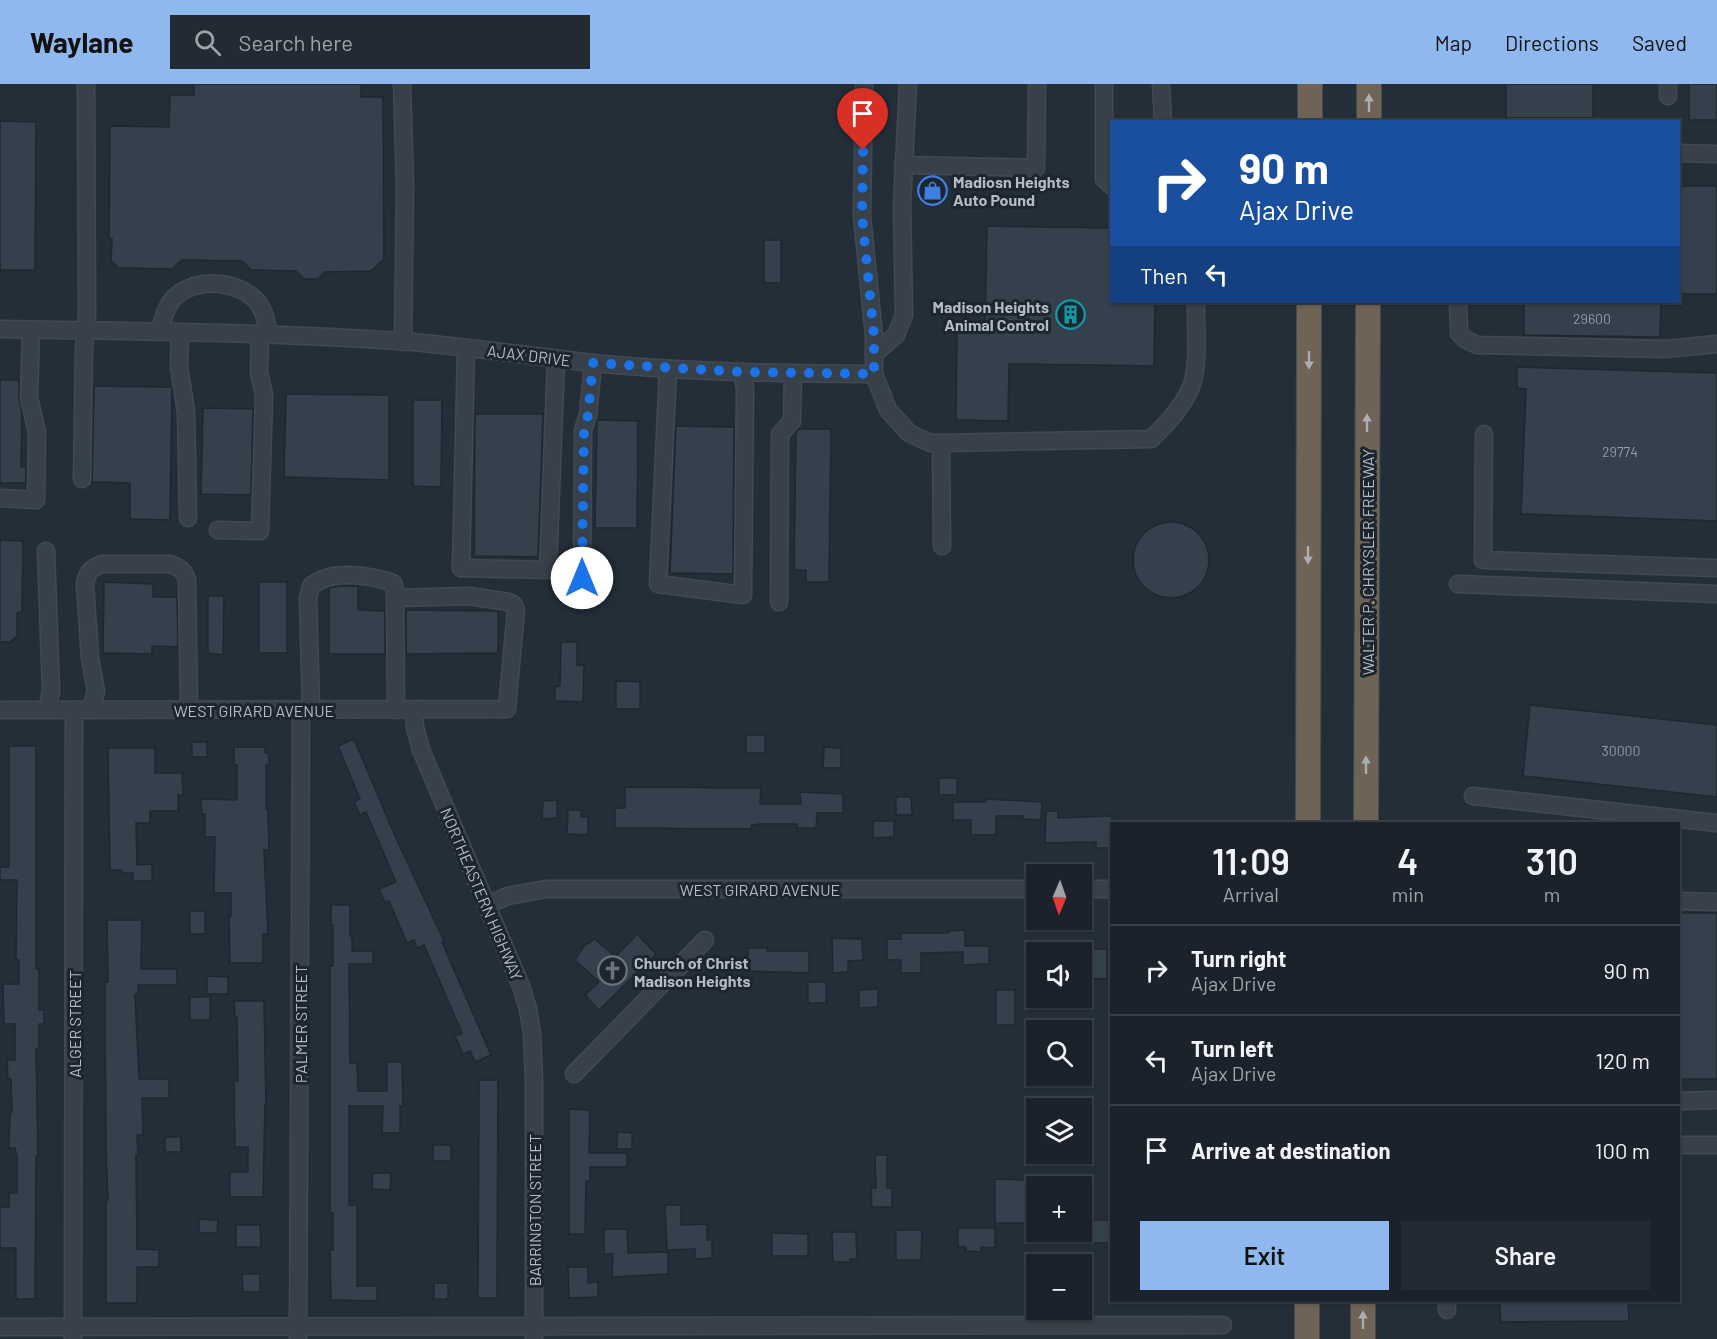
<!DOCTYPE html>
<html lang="en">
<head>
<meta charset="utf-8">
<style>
	body { margin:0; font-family:Barlow,sans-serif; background:#242a33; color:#f1f3f6; height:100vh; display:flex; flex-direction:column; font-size:22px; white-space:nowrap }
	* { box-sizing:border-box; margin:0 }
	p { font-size:20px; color:#a0a4a9 }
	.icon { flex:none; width:33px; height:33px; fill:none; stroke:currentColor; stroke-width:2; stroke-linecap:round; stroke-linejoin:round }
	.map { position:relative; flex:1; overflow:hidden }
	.drawer { position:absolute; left:1110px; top:738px; width:570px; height:480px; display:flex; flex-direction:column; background:#1b222b; border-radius:0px; box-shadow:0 2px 4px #0004,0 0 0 2px #393f47 }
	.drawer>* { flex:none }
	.hud { position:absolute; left:1110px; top:36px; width:570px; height:183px; border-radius:0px; box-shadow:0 2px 4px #0004,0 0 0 2px #393f47; background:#1a4fa0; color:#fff; overflow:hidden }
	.needle { width:39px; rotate:182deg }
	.buttons { position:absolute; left:1026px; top:780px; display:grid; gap:12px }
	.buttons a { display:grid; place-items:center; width:66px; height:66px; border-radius:0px; background:#1b222b; box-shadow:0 2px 4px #0004,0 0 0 2px #393f47; font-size:30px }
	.pin { position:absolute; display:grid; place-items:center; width:51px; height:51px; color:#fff; margin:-62px -26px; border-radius:50% 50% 50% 0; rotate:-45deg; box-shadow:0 0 6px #0007 }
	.pin .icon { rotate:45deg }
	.me { position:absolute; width:66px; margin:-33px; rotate:0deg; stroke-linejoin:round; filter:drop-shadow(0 0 4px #0008) }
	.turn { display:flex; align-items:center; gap:21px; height:126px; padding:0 30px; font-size:27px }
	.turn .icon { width:78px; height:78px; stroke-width:2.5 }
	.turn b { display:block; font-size:42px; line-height:51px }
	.then { display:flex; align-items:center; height:57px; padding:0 30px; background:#0003; gap:12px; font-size:22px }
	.eta { display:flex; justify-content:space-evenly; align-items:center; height:102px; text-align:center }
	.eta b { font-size:36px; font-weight:600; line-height:42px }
	.button { display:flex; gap:12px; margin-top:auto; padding:12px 30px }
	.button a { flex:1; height:69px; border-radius:0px; background:#8fb9ee; color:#111; font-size:24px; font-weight:600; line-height:69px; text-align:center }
	.button a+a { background:#242a33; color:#f1f3f6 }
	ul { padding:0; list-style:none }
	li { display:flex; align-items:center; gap:18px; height:90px; padding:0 30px; border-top:2px solid #393f47 }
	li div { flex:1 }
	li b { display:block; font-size:22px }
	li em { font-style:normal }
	header { display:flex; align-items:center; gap:36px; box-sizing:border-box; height:84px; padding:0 30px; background:#8fb9ee; color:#111 }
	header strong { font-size:28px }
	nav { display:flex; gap:33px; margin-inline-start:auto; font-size:21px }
	.search { width:420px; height:54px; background:#242a33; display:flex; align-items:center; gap:15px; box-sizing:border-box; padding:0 21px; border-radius:0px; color:#a0a4a9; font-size:22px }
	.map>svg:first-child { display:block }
</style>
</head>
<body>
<header>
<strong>Waylane</strong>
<div class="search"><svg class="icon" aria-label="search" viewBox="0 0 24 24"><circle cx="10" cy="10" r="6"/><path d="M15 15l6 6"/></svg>Search here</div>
<nav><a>Map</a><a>Directions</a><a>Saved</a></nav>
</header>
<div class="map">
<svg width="1717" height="1255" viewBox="0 0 1717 1255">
	<rect width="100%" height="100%" fill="#242e39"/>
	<g fill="#34404c" stroke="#1f2730" stroke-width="1.5">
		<polygon points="194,0 361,0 361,13 383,13 384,175 371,187 325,188 318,195 304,195 296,187 251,186 242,177 182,176 172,185 119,184 111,177 112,155 109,155 110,42 169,43 170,11 194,11"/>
		<rect x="1506" y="0" width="87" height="34"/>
		<rect x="1689" y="0" width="28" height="36"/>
		<polygon points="0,37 36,38 35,186 0,186"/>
		<polygon points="920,97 945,97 944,115 919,115"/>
		<rect x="1678" y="102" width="39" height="108"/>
		<polygon points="987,142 1112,144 1112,218 1155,218 1154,282 1009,280 1008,337 956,336 957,245 985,245"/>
		<rect x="764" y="156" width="17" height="43"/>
		<polygon points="1524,218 1661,218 1660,253 1524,251"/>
		<polygon points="1517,283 1717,289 1717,437 1521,430 1526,305 1517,304"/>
		<polygon points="0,296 19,296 19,314 22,328 21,383 26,383 26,399 0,399"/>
		<polygon points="94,302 172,303 170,436 130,435 130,399 92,398"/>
		<polygon points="286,310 389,311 389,396 284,393"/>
		<polygon points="413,316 442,316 441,403 413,402"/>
		<polygon points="203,324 253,325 251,411 201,410"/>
		<polygon points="475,330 543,330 538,473 474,472"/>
		<polygon points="597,336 638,337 637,444 595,444"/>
		<polygon points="676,342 734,343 733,490 670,489"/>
		<polygon points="799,345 831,345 829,498 806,498 806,486 794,486 796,348"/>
		<circle cx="1171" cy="476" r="38"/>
		<polygon points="0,456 23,457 22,528 17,529 17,552 10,558 0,558"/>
		<polygon points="104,498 153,500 153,513 177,513 178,563 152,562 152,570 103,569"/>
		<rect x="259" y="498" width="28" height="71"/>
		<polygon points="341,502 358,502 358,526 385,527 385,570 329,570 329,504"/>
		<polygon points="208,512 224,512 223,571 208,569"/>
		<polygon points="406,526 498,527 498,569 406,570"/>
		<polygon points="561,558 577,558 577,581 584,581 583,618 555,617 555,603 560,602"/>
		<polygon points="616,597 640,598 640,625 616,625"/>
		<polygon points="1530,621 1717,641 1717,713 1523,692"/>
		<rect x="746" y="651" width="19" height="18"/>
		<polygon points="354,655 395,752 444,857 442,858 491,971 475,978 470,967 463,970 455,952 462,949 424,861 417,864 414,856 407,859 389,817 385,819 379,805 396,798 366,728 360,731 354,718 360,715 338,662"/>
		<rect x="192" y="658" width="15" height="15"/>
		<polygon points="9,662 36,662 36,885 39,885 39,926 44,926 44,940 39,940 39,965 36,965 38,1072 36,1072 35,1215 16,1215 16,1164 0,1164 0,1123 9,1123 9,1109 17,1109 17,1072 15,1064 9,1064 10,1028 12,1028 11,995 8,995 7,976 15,976 15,940 4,940 3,900 19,900 19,876 16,876 17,796 0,796 0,783 9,783"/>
		<polygon points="234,663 265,663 265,669 269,669 269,681 266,681 266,725 268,726 269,766 264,766 268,850 263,850 263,879 230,879 229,832 231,832 231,809 214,809 215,753 205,753 205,730 202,730 201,715 237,716 237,681 234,681"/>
		<polygon points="824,663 841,664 841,684 823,684"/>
		<polygon points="108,664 155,664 155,689 182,689 183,711 178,711 178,727 150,727 150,739 136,739 137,781 152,780 152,797 133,797 133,789 122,789 122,786 110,786"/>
		<rect x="939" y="694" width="18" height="17"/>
		<polygon points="625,703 761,704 760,720 801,720 800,708 843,710 843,729 817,729 816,744 797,744 797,740 760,740 752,741 751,745 615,744 615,724 625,724"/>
		<polygon points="896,713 911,713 912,731 896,731"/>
		<polygon points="986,715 1042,718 1041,736 1023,735 1023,732 996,732 996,751 971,751 971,736 953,736 953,718 986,718"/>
		<polygon points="557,716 557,734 542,735 543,717"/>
		<polygon points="568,726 581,726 581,733 588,733 588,751 567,750"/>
		<polygon points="1046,727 1058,727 1058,734 1112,732 1112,764 1096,764 1096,758 1045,759"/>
		<polygon points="873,737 894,737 894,753 873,754"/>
		<polygon points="331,821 350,821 350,852 352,852 352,867 373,867 373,880 349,880 350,979 357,979 358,1007 387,1007 387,978 402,978 403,1022 400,1022 400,1049 382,1049 383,1022 349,1022 349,1121 357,1121 357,1202 377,1202 377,1217 331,1216 330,1166 333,1166 333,1129 330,1129 330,882 333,882 333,841 331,841"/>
		<rect x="190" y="827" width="15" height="23"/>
		<rect x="1678" y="829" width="39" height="166"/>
		<polygon points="107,836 142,836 141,885 177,885 177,901 138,901 138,910 135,910 139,995 169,995 169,1014 142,1014 143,1051 137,1051 138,1071 136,1071 137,1165 159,1166 159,1183 137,1183 137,1219 106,1219 106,1116 108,1116 106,1067 105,910 105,898 108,898"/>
		<polygon points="965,846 965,862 989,862 989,880 963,881 963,868 921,869 921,889 901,889 901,876 887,876 887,855 901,855 901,849 948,849 948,847"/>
		<polygon points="637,850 656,870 599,926 585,911 599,898 575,876 584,862 595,855 615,873"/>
		<polygon points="832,854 862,855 863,876 848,877 848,888 833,889"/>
		<polygon points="748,864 767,864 767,867 809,867 809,889 748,887"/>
		<polygon points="1082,865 1107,865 1107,895 1082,894"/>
		<polygon points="207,892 228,893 228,910 207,910"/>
		<rect x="808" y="898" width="18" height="21"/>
		<polygon points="878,905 878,923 859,924 859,906"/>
		<rect x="996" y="906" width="19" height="35"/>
		<rect x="190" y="913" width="20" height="23"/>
		<polygon points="234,917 264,917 266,1021 265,1021 263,1113 230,1113 230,1088 248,1088 248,1063 235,1063 234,997 238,997 237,933 235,933"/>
		<polygon points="479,996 498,996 497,1214 478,1214"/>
		<polygon points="569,1025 590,1026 589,1069 627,1069 627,1083 590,1083 590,1097 586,1097 585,1150 569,1150"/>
		<polygon points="617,1048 632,1049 632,1065 617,1065"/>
		<rect x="165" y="1053" width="16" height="15"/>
		<rect x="433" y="1061" width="18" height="16"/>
		<polygon points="875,1071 887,1071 887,1104 892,1104 892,1123 872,1123 871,1104 876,1104"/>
		<polygon points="373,1089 391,1089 390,1106 372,1105"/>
		<polygon points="995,1095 1026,1096 1026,1139 995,1139"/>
		<polygon points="665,1121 681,1121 681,1141 707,1140 707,1156 712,1156 712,1174 695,1175 695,1165 667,1166"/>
		<polygon points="199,1135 218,1136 217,1149 199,1149"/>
		<rect x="1088" y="1136" width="24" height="23"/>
		<polygon points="236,1141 260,1141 261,1163 236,1163"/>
		<polygon points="958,1144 995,1144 995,1164 981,1163 981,1168 966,1167 966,1163 958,1163"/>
		<polygon points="604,1145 627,1145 628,1169 668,1168 668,1190 612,1193 613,1170 604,1170"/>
		<polygon points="896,1146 922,1146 921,1176 896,1176"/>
		<polygon points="832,1148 856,1148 857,1175 850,1175 851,1178 833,1178"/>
		<polygon points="772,1149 808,1150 808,1172 772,1172"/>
		<polygon points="568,1183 588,1183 588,1199 598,1198 598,1213 569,1214"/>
		<polygon points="242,1190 260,1190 260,1208 243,1208"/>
		<rect x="434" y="1199" width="14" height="16"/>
		<polygon points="1499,1216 1628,1216 1629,1237 1501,1238"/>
	</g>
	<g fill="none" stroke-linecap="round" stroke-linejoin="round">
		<defs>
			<g id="minor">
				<polyline points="402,0 405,103 403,258"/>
				<path d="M 864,0 L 862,132 L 874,252 L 874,290 L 888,326 L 909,349 L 930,359 L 941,359 L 1151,355 C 1166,341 1183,322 1191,303 C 1200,279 1195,243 1196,218"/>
				<polyline points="1104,0 1104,95 1112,102"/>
				<polyline points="1161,0 1163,38"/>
				<polyline points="1668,12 1668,0"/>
				<polyline points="1678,69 1717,70"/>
				<polyline points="903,81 1036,84 1037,0"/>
				<polyline points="1458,218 1459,249 1465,255 1477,261 1666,265 1717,260"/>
				<path d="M 0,245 C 133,247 267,248 399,257 C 464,262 529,272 593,279 C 687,288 781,290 874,290"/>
				<path d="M 159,248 C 162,238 166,222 174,214 C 195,192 241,196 259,220 C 265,229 267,240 269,251"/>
				<polyline points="180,249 179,282 186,328 188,434"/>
				<polyline points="466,264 461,484 548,486 556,275"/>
				<polyline points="874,270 896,251 904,231 902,121 908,0"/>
				<polyline points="668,285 658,500 743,511 745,305 742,288"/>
				<polyline points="1484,350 1483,476 1717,484"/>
				<polyline points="941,359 942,462"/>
				<polyline points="82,395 84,264 87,231 86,0"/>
				<polyline points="0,414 36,416 37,348 29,314 31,246"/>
				<polyline points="218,446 260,447 264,311 259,288 260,251"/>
				<polyline points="46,467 51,607 47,626"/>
				<polyline points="582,494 583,346 588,331 593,279"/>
				<polyline points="1458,500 1717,510"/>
				<polyline points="779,518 780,350 792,337 793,290"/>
				<path d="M 311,625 L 308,514 L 311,502 C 332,485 369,491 393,499 L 395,506 L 396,626"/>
				<polyline points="0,626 507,625 516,526 514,521 509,518 469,512 395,514"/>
				<path d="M 91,626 L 96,607 L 90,574 L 85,500 C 87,488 91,484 102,480 L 170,480 C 180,483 184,487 187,496 L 189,626"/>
				<polyline points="414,626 415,643 421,666 521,902 528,925 532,949 534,997 534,1255"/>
				<polyline points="1473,712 1717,739"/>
				<polyline points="1082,805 1112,805"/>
				<polyline points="1678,817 1717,818"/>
				<polyline points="487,821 508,812 546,805 1036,805"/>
				<polyline points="574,990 705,856"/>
				<polyline points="1678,1017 1717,1016"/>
				<polyline points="1678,1061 1717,1061"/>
				<polyline points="1447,1216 1447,1226"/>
				<polyline points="0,1243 1223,1241"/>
				<polyline points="73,1255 74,626"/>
				<polyline points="298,1255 301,625"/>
			</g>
			<g id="highway">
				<polyline points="1310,38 1310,0"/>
				<polyline points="1369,38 1369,0"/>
				<polyline points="1308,740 1309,218"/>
				<polyline points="1366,740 1368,218"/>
				<polyline points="1307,1255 1307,1216"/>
				<polyline points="1363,1255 1363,1216"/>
			</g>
		</defs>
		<use href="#minor" stroke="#414952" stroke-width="19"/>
		<use href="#highway" stroke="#434b54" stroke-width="26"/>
		<use href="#minor" stroke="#384049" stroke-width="16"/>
		<use href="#highway" stroke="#6f6356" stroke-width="24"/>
	</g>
	<defs><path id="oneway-solid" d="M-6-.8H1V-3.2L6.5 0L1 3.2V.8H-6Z" transform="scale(1.5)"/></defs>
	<g fill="#a9aeb4">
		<use href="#oneway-solid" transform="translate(1369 19) rotate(-90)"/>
		<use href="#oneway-solid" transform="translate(1309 276) rotate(90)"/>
		<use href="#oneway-solid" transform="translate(1367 339) rotate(-90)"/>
		<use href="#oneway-solid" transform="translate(1308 471) rotate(90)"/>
		<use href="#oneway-solid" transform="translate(1366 681) rotate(-90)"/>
		<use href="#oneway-solid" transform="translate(1363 1236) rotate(-90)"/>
	</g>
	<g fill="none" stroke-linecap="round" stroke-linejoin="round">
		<polyline stroke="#1a73e8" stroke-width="10" stroke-dasharray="0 18" points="582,494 584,346 588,331 593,279 742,288 874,290 874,252 862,132 863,66"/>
	</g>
	<defs>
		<symbol id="shop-ring" viewBox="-11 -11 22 22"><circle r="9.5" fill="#1d252e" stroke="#3f7fe0" stroke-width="1.5"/><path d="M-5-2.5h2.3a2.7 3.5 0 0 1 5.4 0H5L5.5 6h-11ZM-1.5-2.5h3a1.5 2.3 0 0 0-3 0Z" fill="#3f7fe0"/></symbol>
		<symbol id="building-ring" viewBox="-11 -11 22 22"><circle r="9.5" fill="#1d252e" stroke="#0f9aa8" stroke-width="1.5"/><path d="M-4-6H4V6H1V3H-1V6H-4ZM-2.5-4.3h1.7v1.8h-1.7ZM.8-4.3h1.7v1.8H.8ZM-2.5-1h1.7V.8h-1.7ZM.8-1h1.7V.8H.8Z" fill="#0f9aa8"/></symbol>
		<symbol id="church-ring" viewBox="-11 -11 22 22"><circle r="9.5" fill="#1d252e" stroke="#6b7280" stroke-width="1.5"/><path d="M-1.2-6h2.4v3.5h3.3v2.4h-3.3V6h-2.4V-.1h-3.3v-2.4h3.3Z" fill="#6b7280"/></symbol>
	</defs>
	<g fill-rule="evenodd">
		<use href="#shop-ring" x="916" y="90" width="33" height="33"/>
		<use href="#building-ring" x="1054" y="214" width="33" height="33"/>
		<use href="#church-ring" x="596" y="870" width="33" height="33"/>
	</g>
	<g text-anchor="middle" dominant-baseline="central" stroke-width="6" stroke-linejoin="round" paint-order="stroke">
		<g font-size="14" fill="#929ba6">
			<text x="1592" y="234">29600</text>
			<text x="1620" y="367">29774</text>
			<text x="1621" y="666">30000</text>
		</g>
		<g font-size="16" font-weight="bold" fill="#b3bbc5" stroke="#1d252e" text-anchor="start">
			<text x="953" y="97">Madiosn Heights<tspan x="953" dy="18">Auto Pound</tspan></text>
			<text x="1049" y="222" text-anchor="end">Madison Heights<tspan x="1049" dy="18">Animal Control</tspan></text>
			<text x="634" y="878">Church of Christ<tspan x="634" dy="18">Madison Heights</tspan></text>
		</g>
		<g font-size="16" fill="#b3bbc5" stroke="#1d252e">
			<text transform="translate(529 271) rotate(7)">AJAX DRIVE</text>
			<text transform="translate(1367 478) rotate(-90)">WALTER P. CHRYSLER FREEWAY</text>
			<text x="254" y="626">WEST GIRARD AVENUE</text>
			<text x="760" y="805">WEST GIRARD AVENUE</text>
			<text transform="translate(482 810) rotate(67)">NORTHEASTERN HIGHWAY</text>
			<text transform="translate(74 940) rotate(-90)">ALGER STREET</text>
			<text transform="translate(300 940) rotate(-90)">PALMER STREET</text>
			<text transform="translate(534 1126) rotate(-90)">BARRINGTON STREET</text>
		</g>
	</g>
</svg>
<div class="buttons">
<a><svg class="needle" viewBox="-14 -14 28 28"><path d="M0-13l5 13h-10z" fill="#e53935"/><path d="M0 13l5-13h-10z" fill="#a0a4a9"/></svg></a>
<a><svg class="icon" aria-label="sound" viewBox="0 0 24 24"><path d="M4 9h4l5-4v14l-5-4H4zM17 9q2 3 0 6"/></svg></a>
<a><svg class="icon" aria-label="search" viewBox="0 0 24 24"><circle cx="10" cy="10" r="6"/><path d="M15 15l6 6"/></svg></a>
<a><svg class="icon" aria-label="layers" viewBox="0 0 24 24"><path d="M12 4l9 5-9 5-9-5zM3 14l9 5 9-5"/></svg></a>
<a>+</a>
<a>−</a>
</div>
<div class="pin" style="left:863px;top:66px;background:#d93025"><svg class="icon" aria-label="arrive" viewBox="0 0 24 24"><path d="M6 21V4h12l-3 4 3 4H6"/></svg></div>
<svg class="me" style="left:582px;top:494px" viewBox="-20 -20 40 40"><circle r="19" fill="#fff"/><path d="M0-13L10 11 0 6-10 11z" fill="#1a73e8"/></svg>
<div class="hud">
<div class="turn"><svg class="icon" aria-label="right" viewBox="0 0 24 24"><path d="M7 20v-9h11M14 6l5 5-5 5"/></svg><div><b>90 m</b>Ajax Drive</div></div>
<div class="then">Then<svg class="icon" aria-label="left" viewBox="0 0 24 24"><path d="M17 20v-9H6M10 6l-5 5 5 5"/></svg></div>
</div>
<section class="drawer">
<div class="eta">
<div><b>11:09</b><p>Arrival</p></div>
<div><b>4</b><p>min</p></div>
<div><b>310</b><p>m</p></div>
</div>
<ul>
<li><svg class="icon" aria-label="right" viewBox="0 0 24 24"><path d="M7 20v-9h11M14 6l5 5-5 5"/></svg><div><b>Turn right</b><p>Ajax Drive</p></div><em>90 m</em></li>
<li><svg class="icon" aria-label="left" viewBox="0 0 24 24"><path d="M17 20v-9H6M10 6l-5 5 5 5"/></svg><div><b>Turn left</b><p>Ajax Drive</p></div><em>120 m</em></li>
<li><svg class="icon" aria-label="arrive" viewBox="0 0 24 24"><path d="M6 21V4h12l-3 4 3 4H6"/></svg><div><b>Arrive at destination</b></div><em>100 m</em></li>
</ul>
<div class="button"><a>Exit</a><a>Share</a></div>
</section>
</div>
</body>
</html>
